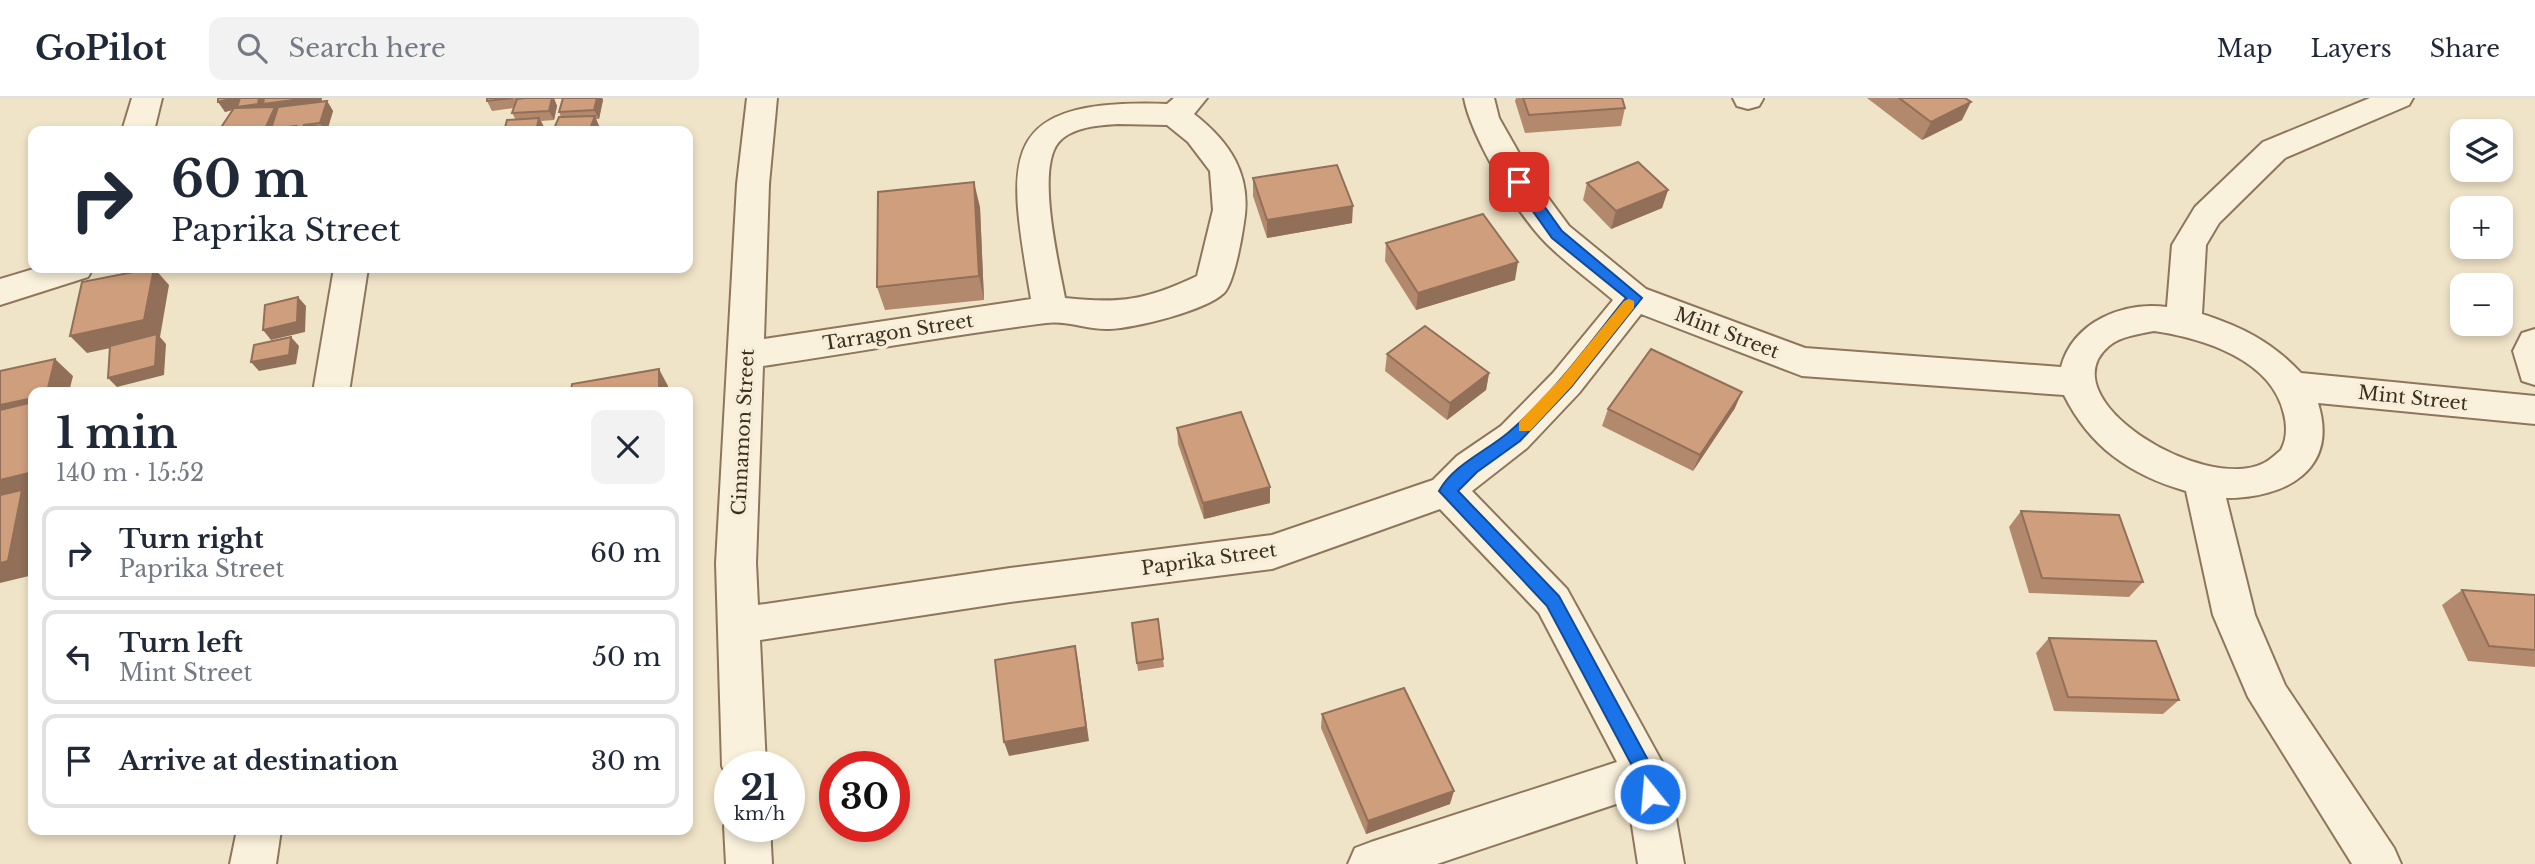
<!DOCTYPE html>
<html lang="en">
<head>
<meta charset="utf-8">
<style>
	body { margin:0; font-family:"Libre Baskerville",serif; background:#f2f2f3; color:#1f2937; height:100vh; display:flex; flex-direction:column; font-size:26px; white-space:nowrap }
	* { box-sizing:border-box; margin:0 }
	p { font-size:23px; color:#747a83 }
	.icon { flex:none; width:38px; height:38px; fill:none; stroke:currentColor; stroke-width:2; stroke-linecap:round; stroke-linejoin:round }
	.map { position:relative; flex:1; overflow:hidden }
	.side { position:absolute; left:28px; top:289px; width:665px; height:448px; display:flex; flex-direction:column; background:#fff; border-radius:14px; box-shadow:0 4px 10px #0003 }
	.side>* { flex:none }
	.banner { position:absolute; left:28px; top:28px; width:665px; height:147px; border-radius:14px; box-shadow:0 4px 10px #0003; background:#fff; color:#1f2937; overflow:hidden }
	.tools { position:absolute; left:2450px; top:21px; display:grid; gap:14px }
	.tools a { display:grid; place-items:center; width:63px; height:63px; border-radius:14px; background:#fff; box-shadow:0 4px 10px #0003; font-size:35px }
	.speed { position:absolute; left:714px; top:653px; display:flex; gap:14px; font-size:35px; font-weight:700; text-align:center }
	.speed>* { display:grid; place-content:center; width:91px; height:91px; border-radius:50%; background:#fff; box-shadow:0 4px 10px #0003; line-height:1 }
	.speed small { font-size:18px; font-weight:400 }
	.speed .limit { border:10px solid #d22; background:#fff; color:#111 }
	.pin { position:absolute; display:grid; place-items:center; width:60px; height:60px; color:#fff; margin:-30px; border-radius:14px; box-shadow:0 4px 10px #0006 }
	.me { position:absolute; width:77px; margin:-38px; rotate:343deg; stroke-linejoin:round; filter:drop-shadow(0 0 5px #0008) }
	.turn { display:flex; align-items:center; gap:24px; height:147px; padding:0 28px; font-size:32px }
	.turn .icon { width:91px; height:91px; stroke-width:2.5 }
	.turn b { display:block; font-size:49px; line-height:60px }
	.round { display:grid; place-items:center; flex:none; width:74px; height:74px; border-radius:14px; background:#f2f2f3 }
	.head { display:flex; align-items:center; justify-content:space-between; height:119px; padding:0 28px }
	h1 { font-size:42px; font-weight:800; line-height:52px }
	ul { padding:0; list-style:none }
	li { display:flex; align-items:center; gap:21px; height:94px; margin:0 14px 10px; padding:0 14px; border:4px solid #e0e1e3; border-radius:14px }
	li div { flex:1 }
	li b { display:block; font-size:26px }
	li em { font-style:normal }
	header { display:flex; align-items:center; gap:42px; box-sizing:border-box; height:98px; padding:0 35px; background:#fff; border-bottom:2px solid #e0e1e3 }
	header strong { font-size:33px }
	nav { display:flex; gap:38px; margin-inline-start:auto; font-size:24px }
	.search { width:490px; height:63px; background:#f2f2f3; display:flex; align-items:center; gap:18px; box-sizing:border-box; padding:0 24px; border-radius:14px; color:#747a83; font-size:26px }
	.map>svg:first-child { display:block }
</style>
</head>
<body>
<header>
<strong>GoPilot</strong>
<div class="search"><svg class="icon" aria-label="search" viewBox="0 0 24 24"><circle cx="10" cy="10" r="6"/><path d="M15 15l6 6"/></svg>Search here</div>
<nav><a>Map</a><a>Layers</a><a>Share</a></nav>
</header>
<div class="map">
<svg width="2535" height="766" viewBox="0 0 2535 766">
	<rect width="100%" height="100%" fill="#f0e4c8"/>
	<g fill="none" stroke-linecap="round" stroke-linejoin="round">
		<defs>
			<g id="minor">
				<polygon points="132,0 162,0 154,33 122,33"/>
				<path d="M 747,0 L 777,0 L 769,86 L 764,241 L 1031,201 C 1007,58 995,0 1167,6 L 1174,0 L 1207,0 L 1194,16 C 1230,44 1252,77 1244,124 C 1242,139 1234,185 1224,195 C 1205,213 1135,230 1109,231 C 1088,232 1067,222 1046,225 C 951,237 857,254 763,268 L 756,465 L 758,507 L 1010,470 L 1272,437 L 1433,382 L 1457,358 L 1501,328 L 1553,275 L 1613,202 C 1591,183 1567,166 1546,145 C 1518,117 1471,39 1464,0 L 1494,0 L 1499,20 L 1532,78 L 1569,128 L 1646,191 L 1805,250 L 2061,269 C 2073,224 2123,203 2167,209 L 2172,147 L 2195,109 L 2263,44 L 2370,0 L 2413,0 L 2409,7 L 2285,60 L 2219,125 L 2206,147 L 2202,216 C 2242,229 2272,244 2301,275 L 2535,298 L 2535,326 L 2318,305 C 2339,372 2285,400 2226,400 L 2255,517 L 2285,587 L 2394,750 L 2401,766 L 2352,766 L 2248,599 L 2213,517 L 2186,393 C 2130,377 2090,349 2064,297 L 1802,278 L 1641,216 L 1579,295 L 1527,350 L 1472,393 L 1567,491 L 1668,675 L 1684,766 L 1638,766 L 1628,702 L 1437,766 L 1348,766 L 1355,750 L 1371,744 L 1617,664 L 1539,515 L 1440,411 L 1272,471 L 1010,504 L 760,542 L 766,668 L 730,668 L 728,682 L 722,668 L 716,465 L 737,86 ZM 1118,26 L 1167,27 L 1188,44 L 1210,73 L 1213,112 L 1197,178 C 1147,202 1120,206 1065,200 C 1059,167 1036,73 1058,45 C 1071,29 1099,27 1118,26 ZM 2154,233 C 2202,240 2272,261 2284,316 C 2287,328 2287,341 2281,352 C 2275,357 2270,362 2264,365 C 2203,396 2047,300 2109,248 C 2121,238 2139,236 2154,233 Z"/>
				<polygon points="1733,0 1763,0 1763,1 1759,8 1748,11 1737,8"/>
				<polygon points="37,170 93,170 88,179 0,207 0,181"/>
				<polygon points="334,170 368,170 349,294 313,294"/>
				<polygon points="2535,231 2535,287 2522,283 2513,253 2522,235"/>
				<polygon points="730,716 730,728 770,728 772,766 726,766 724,728"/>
				<polygon points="237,732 281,732 276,766 230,766"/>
			</g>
		</defs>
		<use href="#minor" stroke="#8d765c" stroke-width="4"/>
		<use href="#minor" fill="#faf1dc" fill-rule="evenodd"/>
	</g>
	<g fill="#b2896c">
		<polygon points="218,0 327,3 333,13 327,33 221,33 220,31 233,12 225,14"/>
		<polygon points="487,0 602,0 603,2 599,21 596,21 599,28 597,33 553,33 561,19 559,14 563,1 554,1 557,8 554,22 541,23 544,29 543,33 504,33 516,22 512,15 514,10 492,13 487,3"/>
		<polygon points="1516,0 1622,0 1625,10 1621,28 1525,35 1515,3"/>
		<polygon points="1867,0 1965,0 1962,22 1922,42"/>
		<polygon points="1253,80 1352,125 1267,140 1253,98"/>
		<polygon points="1587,85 1668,92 1662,110 1611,131 1583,102"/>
		<polygon points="980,109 984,202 885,212 877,189"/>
		<polygon points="1386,145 1515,182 1416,212 1385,163"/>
		<polygon points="1387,256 1489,275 1486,292 1447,322 1385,273"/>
		<polygon points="1735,310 1693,373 1602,328 1608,311"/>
		<polygon points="1177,330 1270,389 1270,405 1204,421 1178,346"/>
		<polygon points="2021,413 2143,484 2129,499 2029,495 2009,429"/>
		<polygon points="2462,492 2535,497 2535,569 2468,563 2442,507"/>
		<polygon points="1158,521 1164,569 1138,573 1132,525"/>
		<polygon points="2049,540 2179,602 2163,616 2054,613 2036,555"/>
		<polygon points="1322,616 1450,706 1366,736 1321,630"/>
	</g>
	<g fill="#916f58">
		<polygon points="234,0 322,0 321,9 271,31 273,33 267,33 238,10 225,14 218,4"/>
		<polygon points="552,0 554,0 557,8 554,22 549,13"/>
		<polygon points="597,0 602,0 603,2 599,21 594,12"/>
		<polygon points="327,3 333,13 327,33 325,33 320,25"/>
		<polygon points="1971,4 1962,22 1922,42 1931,24"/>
		<polygon points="595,18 599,28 597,33 589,33"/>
		<polygon points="539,20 544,29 543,33 536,33"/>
		<polygon points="974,84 980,109 984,202 979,178"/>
		<polygon points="1668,92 1662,110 1611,131 1616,113"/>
		<polygon points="1353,108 1352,125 1267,140 1267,122"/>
		<polygon points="1518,164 1515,182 1416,212 1418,195"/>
		<polygon points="154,170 169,187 160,239 166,246 164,277 117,289 108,280 157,240 87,255 70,238"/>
		<polygon points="298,199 306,208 305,234 271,242 263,232"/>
		<polygon points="291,239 299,248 296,266 259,273 251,264"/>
		<polygon points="55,261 73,278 69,294 47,294"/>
		<polygon points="659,271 668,288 668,294 659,294"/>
		<polygon points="1489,275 1486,292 1447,322 1450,305"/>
		<polygon points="1742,294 1735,310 1693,373 1700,357"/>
		<polygon points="33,300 33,320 0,328 0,307"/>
		<polygon points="33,374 33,395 28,396 33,401 33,454 29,478 0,485 0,382"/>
		<polygon points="1270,389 1270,405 1204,421 1203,405"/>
		<polygon points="1075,548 1078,563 1089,643 1009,658 1004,644"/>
		<polygon points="1454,693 1450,706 1366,736 1368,723"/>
	</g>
	<g fill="#cf9f7d" stroke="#916f58" stroke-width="2">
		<polygon points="218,0 234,0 218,4"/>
		<polygon points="240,0 259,0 258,6 237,9"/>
		<polygon points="264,0 309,0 263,6"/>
		<polygon points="487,0 513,0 487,3"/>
		<polygon points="526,0 552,0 549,13 512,15 517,1"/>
		<polygon points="563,0 597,0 594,12 559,14"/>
		<polygon points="1523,0 1622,0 1625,10 1529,17"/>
		<polygon points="1899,0 1965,0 1971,4 1931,24"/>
		<polygon points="327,3 320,25 303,27 316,28 313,33 293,33 296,28 271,31 278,9"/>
		<polygon points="275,9 265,31 220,31 234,10"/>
		<polygon points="595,18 589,33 553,33 559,19"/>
		<polygon points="539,20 536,33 504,33 507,22"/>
		<polygon points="292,32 291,33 262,33"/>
		<polygon points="1638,64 1668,92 1616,113 1587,85"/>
		<polygon points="1337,67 1353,108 1267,122 1253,80"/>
		<polygon points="974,84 979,178 877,189 878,94"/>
		<polygon points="1483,116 1518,164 1418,195 1386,145"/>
		<polygon points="154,170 144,222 70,238 82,184"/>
		<polygon points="298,199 297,224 263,232 265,207"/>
		<polygon points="1425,228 1489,275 1450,305 1387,256"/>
		<polygon points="157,236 155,268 108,280 110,248"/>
		<polygon points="291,239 289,257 251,264 254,247"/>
		<polygon points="1651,251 1742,294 1700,357 1608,311"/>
		<polygon points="55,261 47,294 33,294 33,300 0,307 0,273"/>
		<polygon points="659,271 659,294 571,294 572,286"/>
		<polygon points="33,304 33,374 0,382 0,312"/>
		<polygon points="1241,314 1270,389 1203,405 1177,330"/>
		<polygon points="22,392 8,463 0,465 0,397"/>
		<polygon points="2021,413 2119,417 2143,484 2042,480"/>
		<polygon points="2462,492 2535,497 2535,552 2489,548"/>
		<polygon points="1158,521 1163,561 1137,565 1132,525"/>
		<polygon points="2049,540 2156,543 2179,602 2068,599"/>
		<polygon points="1075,548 1086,629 1004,644 995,562"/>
		<polygon points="1404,590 1454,693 1368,723 1322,616"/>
	</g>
	<path fill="#1a73e8" stroke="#114b97" stroke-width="2" d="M 1519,79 L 1524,80 L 1562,133 L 1642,200 L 1571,289 L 1520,343 L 1477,374 L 1458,393 L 1559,498 L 1655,675 L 1659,696 L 1656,703 L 1650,705 L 1643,703 L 1637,677 L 1547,508 L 1439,393 C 1454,366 1487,353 1509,334 C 1553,296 1589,246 1626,200 L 1552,140 L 1512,84 Z"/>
	<polygon fill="#f59e0b" points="1629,201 1634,203 1634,210 1571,289 1530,333 1519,333 1519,324 1561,280 1624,203"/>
	<g text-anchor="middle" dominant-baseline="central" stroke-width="7" stroke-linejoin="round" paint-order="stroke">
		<g font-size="19" fill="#3d2e20" stroke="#f7eed8">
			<text transform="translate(898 234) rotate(-9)">Tarragon Street</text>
			<text transform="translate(1727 235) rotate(21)">Mint Street</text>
			<text transform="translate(2413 300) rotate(6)">Mint Street</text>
			<text transform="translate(743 334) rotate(-87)">Cinnamon Street</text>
			<text transform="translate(1209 461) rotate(-8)">Paprika Street</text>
		</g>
	</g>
</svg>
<div class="tools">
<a><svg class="icon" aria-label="layers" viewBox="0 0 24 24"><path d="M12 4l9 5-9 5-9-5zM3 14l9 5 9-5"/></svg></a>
<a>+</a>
<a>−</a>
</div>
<div class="speed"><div>21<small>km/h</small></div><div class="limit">30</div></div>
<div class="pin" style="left:1519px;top:84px;background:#d93025"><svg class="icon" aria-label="arrive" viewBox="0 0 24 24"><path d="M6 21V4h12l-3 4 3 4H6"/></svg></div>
<svg class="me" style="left:1650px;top:696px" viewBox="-20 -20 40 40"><circle r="17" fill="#1a73e8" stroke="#fff" stroke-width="3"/><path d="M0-11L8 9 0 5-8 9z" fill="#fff"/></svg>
<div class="banner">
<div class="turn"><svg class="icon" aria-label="right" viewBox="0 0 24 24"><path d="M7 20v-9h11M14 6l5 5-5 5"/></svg><div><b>60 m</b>Paprika Street</div></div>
</div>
<section class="side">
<div class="head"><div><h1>1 min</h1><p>140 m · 15:52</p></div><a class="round"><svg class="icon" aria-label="close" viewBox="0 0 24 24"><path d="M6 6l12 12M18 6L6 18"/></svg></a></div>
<ul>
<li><svg class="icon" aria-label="right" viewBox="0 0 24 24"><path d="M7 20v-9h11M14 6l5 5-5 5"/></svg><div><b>Turn right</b><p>Paprika Street</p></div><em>60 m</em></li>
<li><svg class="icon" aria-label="left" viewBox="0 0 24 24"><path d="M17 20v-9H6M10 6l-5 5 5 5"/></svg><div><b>Turn left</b><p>Mint Street</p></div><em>50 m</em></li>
<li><svg class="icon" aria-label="arrive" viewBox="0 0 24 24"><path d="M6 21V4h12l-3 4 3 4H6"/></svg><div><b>Arrive at destination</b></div><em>30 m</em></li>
</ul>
</section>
</div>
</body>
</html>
